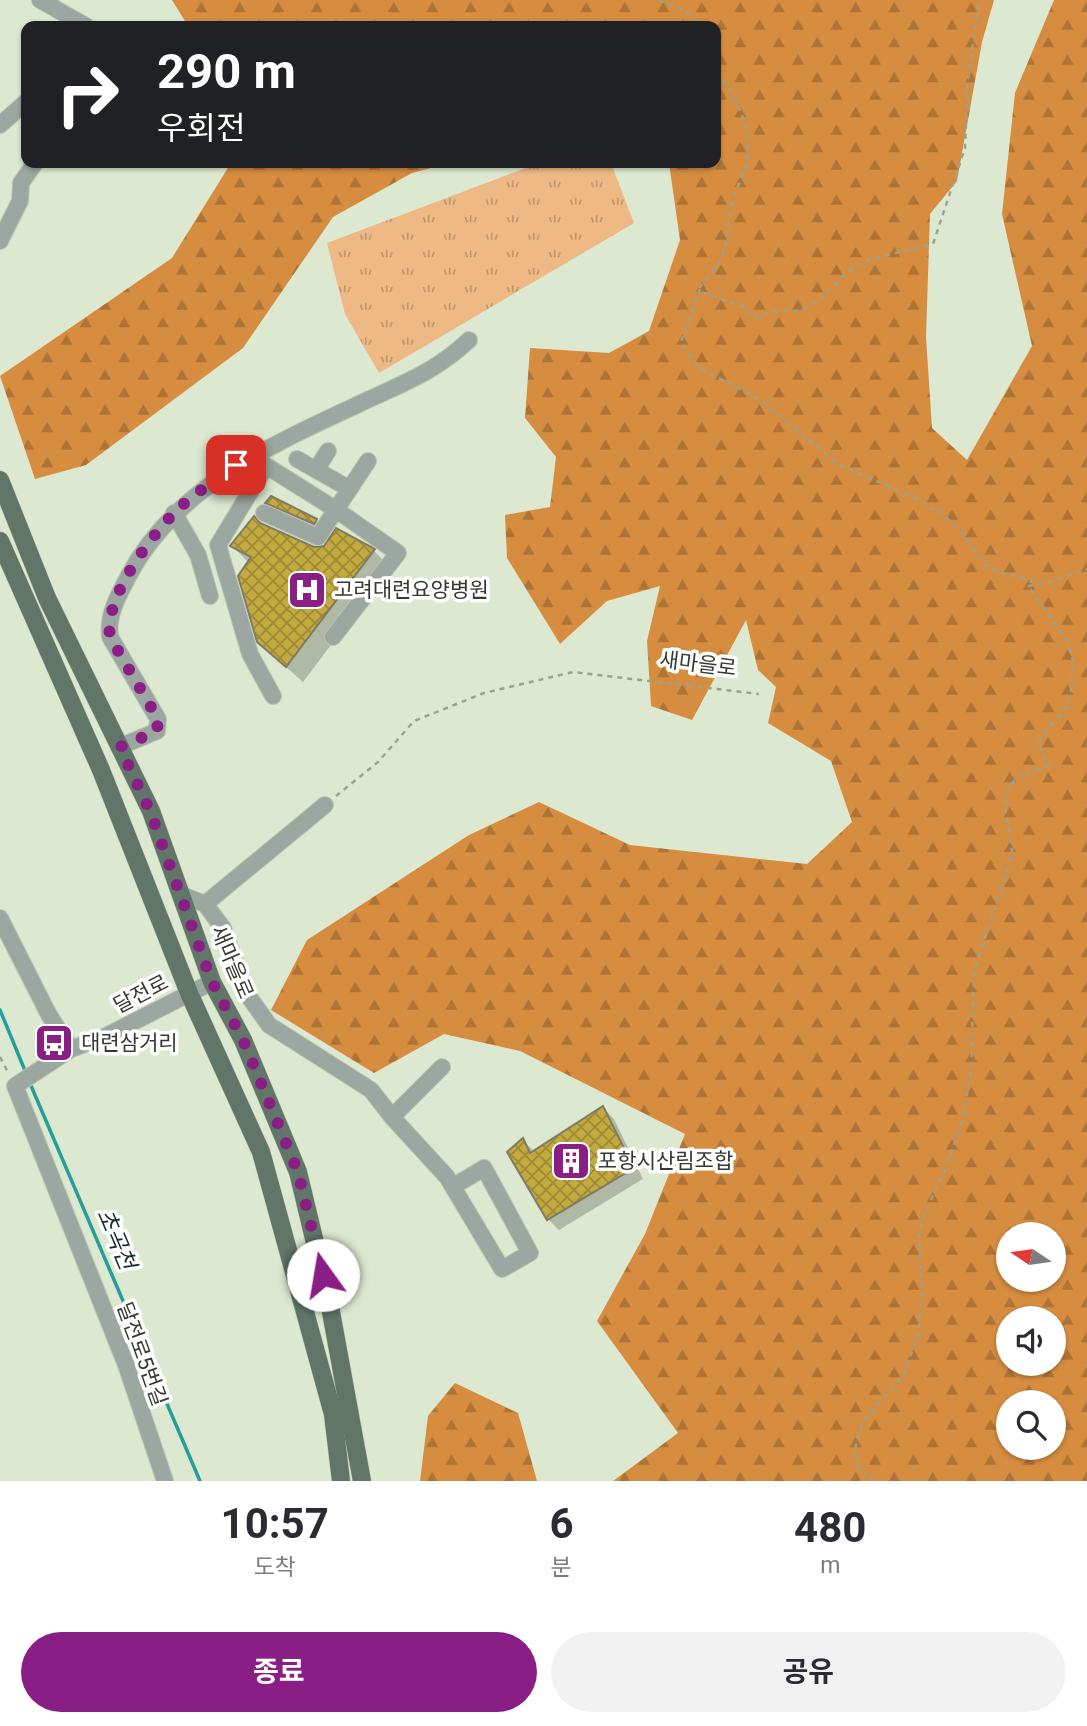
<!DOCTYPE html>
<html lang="ko">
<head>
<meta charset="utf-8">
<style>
	body { margin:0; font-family:Roboto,"Noto Sans KR",sans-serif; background:#f2f2f3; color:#2b2b33; height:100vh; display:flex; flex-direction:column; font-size:26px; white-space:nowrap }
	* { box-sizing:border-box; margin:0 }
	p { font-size:23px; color:#7c7c81 }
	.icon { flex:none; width:38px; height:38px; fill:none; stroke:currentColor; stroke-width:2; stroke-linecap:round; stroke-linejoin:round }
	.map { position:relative; height:1481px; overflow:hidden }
	.details { display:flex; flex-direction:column; background:#fff; flex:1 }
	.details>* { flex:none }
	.banner { position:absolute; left:21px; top:21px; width:700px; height:147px; border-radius:14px; box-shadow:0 2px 5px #0004; background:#202124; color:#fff; overflow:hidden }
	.needle { width:46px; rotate:283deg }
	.fabs { position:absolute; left:996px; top:1222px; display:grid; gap:14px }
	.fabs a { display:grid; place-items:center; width:70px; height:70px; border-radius:50%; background:#fff; box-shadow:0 2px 5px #0004; font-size:35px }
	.pin { position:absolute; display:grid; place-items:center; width:60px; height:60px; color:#fff; margin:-30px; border-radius:14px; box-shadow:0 4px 10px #0006 }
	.me { position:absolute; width:77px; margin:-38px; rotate:347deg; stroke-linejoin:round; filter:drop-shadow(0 0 5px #0008) }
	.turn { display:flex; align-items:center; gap:24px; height:147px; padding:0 21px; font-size:32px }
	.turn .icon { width:91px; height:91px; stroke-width:2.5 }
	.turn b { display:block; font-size:49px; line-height:60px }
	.eta { display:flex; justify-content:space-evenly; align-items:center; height:119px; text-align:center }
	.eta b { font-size:42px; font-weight:700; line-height:49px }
	.cta { display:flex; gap:14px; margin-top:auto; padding:14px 21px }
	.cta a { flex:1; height:80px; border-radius:42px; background:#891e84; color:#fff; font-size:28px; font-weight:700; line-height:80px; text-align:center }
	.cta a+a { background:#f2f2f3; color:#2b2b33 }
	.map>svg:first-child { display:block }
</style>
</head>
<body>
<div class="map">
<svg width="1087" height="1481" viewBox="0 0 1087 1481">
	<defs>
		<pattern id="grass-tufts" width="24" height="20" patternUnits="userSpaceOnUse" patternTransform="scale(1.75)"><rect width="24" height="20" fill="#eeb985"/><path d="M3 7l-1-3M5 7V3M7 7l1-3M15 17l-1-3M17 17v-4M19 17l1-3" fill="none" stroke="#c2976d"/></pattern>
		<pattern id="forest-firs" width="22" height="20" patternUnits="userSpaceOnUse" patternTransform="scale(1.75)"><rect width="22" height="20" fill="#d68d40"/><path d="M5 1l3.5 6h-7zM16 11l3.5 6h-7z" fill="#ae7436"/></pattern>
		<pattern id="building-cross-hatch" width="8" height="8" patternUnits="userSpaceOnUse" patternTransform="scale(1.75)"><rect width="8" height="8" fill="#c2aa3f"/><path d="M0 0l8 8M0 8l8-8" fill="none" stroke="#9e8b35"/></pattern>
	</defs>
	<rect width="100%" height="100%" fill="#dde8d0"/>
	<polygon fill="url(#grass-tufts)" points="539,163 611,163 634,223 379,373 345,314 327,243"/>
	<g fill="url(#forest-firs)" fill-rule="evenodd">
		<path d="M 172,0 L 994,0 L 982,42 L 957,181 L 930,214 L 926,337 L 932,428 L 967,460 L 1032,346 L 1002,214 L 1015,93 L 1054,0 L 1087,0 L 1087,1481 L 613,1481 L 678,1433 L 597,1321 L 645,1234 L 685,1134 L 520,1051 L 444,1034 L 374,1073 L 271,1010 L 307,940 L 469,835 L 539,802 L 630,845 L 807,864 L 852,822 L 831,761 L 768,723 L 776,687 L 758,670 L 746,620 L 692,720 L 651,706 L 647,641 L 660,586 L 607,601 L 560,644 L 507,558 L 505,515 L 550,507 L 556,457 L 525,418 L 530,348 L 609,353 L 649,331 L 680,240 L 669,163 L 716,163 L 716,26 L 188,26 ZM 1008,1234 L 1054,1234 L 1054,1279 L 1008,1279 ZM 1008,1318 L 1054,1318 L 1054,1363 L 1008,1363 ZM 1008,1402 L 1054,1402 L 1054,1447 L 1008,1447 Z"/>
		<polygon points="231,163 450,163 412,173 333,217 243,348 86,465 35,479 0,376 172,258"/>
		<polygon points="455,1383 518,1413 537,1481 420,1481 428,1416"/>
	</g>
	<g fill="#0003">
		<polygon points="271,498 316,520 332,537 374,551 390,567 303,682 277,659 249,563 232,546 261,525 314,549 325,547 331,539 284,519 268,503"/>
		<polygon points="603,1108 614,1119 643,1179 559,1230 548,1219 523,1141 535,1152"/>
	</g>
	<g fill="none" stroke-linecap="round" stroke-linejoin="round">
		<g stroke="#249f99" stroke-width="3.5">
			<polyline points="0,1010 26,1073"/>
			<polyline points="29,1081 200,1481"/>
		</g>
	</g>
	<g fill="url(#building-cross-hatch)" stroke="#807b64" stroke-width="2">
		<polygon points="271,496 317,519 314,524 265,503"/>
		<polygon points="254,516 260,523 314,547 324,546 336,528 375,549 286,667 257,642 238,576 251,557 230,546"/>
		<polygon points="603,1106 634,1168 547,1220 507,1152 523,1138 530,1153"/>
	</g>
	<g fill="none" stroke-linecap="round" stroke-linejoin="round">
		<defs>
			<g id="minor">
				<polyline points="40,0 86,26"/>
				<polyline points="0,125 26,102"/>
				<polyline points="0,241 20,201 21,183 35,163"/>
				<polyline points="252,457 335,509 398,553 333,637"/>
				<polyline points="297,459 348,488"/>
				<polyline points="266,466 218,545 250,654 273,696"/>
				<polyline points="316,470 328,451"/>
				<polyline points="174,513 198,555 210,596"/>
				<polyline points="264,513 318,537 368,461"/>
				<path d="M 119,747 L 157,731 L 158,719 L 110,637 C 107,615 118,596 128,577 C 175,487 271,445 359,404 C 401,384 434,373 469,340"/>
				<polyline points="180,894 205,904 223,928 247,994 269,1025 371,1090 392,1117"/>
				<polyline points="205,904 325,805"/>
				<polyline points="0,918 49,1015 71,1049 104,1037 212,982"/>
				<polyline points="71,1049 15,1086 126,1365 165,1481"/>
				<polyline points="442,1067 392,1117 447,1177 502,1269 530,1253 484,1168 454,1186"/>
			</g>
			<g id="major">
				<polyline points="0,480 47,598 151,811 212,982 243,1040 298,1172 329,1301 362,1481"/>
				<polyline points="0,541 101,770 189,993 261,1152 333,1414 341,1481"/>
			</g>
		</defs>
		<use href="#minor" stroke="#bbc5b0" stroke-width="18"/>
		<use href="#major" stroke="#bbc5b0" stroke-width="19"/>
		<g stroke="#9aa290" stroke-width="2.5" stroke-dasharray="5 5" stroke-linecap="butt">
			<path d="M 659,0 C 676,7 691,10 700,26"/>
			<path d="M 716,73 C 730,85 750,126 749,145 C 749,166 738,183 732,202 C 728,220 729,239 722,256 C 718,267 707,277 700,287 L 701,292 L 744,307 L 752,318 L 779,310 L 799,311 L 818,301 L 848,272 L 871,259 L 933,244 L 965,148 L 968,79 L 979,0"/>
			<polyline points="700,289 681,342 692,360 704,371 749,393 763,402 839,465 920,500 931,509 938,509 962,533 985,565 1001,573 1032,580 1028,586"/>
			<polyline points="1028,586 1050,582 1087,569"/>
			<polyline points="336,796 378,762 414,721 484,693 573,672 759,694"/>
			<polyline points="0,1057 9,1074"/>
			<path d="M 874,1481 L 858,1467 L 855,1451 L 857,1438 L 865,1418 L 896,1385 L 904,1373 L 918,1336 L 922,1291 L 919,1232 L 925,1212 L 946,1168 L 963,1118 L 971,1069 L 974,972 L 1012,854 C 1012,828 993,798 1019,776 C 1028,768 1040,773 1049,765 L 1039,746 L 1041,736 L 1066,708 L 1071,691 L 1073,661 L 1067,640 L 1028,586"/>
		</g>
		<use href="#minor" stroke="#9ca7a1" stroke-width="16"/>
		<use href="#major" stroke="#617569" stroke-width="18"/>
	</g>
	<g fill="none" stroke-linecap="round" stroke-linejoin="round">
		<path stroke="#891e84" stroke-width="12" stroke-dasharray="0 21.6" d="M 236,465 C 215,481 190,496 172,515 C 147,542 104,599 110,637 L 158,719 L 157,731 L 120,747 L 150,811 L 212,982 L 243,1040 L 298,1172 L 323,1275"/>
	</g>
	<defs>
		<symbol id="hospital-square" viewBox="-11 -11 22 22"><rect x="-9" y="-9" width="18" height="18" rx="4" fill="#891e84" stroke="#fff"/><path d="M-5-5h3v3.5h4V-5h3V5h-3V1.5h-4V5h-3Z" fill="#fff"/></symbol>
		<symbol id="bus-square" viewBox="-11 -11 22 22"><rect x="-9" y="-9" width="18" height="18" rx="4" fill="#891e84" stroke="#fff"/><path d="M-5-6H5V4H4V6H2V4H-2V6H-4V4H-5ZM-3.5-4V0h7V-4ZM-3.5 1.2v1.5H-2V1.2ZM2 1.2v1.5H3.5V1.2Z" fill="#fff"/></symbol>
		<symbol id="building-square" viewBox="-11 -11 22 22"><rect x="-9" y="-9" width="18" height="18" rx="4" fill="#891e84" stroke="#fff"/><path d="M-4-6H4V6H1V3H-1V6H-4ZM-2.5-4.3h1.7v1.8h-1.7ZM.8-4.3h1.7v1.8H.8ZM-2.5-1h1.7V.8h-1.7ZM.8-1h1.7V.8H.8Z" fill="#fff"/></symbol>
	</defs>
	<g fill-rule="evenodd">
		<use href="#hospital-square" x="285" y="568" width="44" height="44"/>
		<use href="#bus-square" x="32" y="1021" width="44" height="44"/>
		<use href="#building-square" x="549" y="1139" width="44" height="44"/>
	</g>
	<g text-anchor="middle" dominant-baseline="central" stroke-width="7" stroke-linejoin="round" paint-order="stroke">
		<g font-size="21" fill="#353a30" stroke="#fff" text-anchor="start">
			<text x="334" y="590">고려대련요양병원</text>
			<text x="81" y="1043">대련삼거리</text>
			<text x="598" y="1161">포항시산림조합</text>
		</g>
		<g font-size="21" fill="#353a30" stroke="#fff">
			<text transform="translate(698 664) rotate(7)">새마을로</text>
			<text transform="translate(232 962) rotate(67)">새마을로</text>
			<text transform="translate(141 994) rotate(-27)">달전로</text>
			<text transform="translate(142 1354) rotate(70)">달전로5번길</text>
		</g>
		<g font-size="23" font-style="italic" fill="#152e2d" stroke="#fff">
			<text transform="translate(116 1239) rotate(67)">초곡천</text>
		</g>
	</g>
</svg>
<div class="fabs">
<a><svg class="needle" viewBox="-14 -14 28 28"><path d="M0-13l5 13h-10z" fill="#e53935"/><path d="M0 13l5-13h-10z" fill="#7c7c81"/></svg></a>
<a><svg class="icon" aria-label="sound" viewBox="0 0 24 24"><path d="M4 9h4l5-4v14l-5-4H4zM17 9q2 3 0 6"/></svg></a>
<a><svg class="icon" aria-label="search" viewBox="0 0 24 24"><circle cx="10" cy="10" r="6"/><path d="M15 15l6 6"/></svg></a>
</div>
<div class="pin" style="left:236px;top:465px;background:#d93025"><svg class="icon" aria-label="arrive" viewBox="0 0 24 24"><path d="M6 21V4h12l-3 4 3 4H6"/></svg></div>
<svg class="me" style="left:323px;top:1275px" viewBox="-20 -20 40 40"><circle r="19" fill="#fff"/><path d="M0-13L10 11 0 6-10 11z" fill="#891e84"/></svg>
<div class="banner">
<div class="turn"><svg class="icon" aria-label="right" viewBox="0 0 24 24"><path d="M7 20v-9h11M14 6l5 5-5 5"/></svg><div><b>290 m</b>우회전</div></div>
</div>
</div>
<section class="details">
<div class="eta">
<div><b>10:57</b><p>도착</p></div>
<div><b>6</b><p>분</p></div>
<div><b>480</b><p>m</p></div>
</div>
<div class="cta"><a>종료</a><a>공유</a></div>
</section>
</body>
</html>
